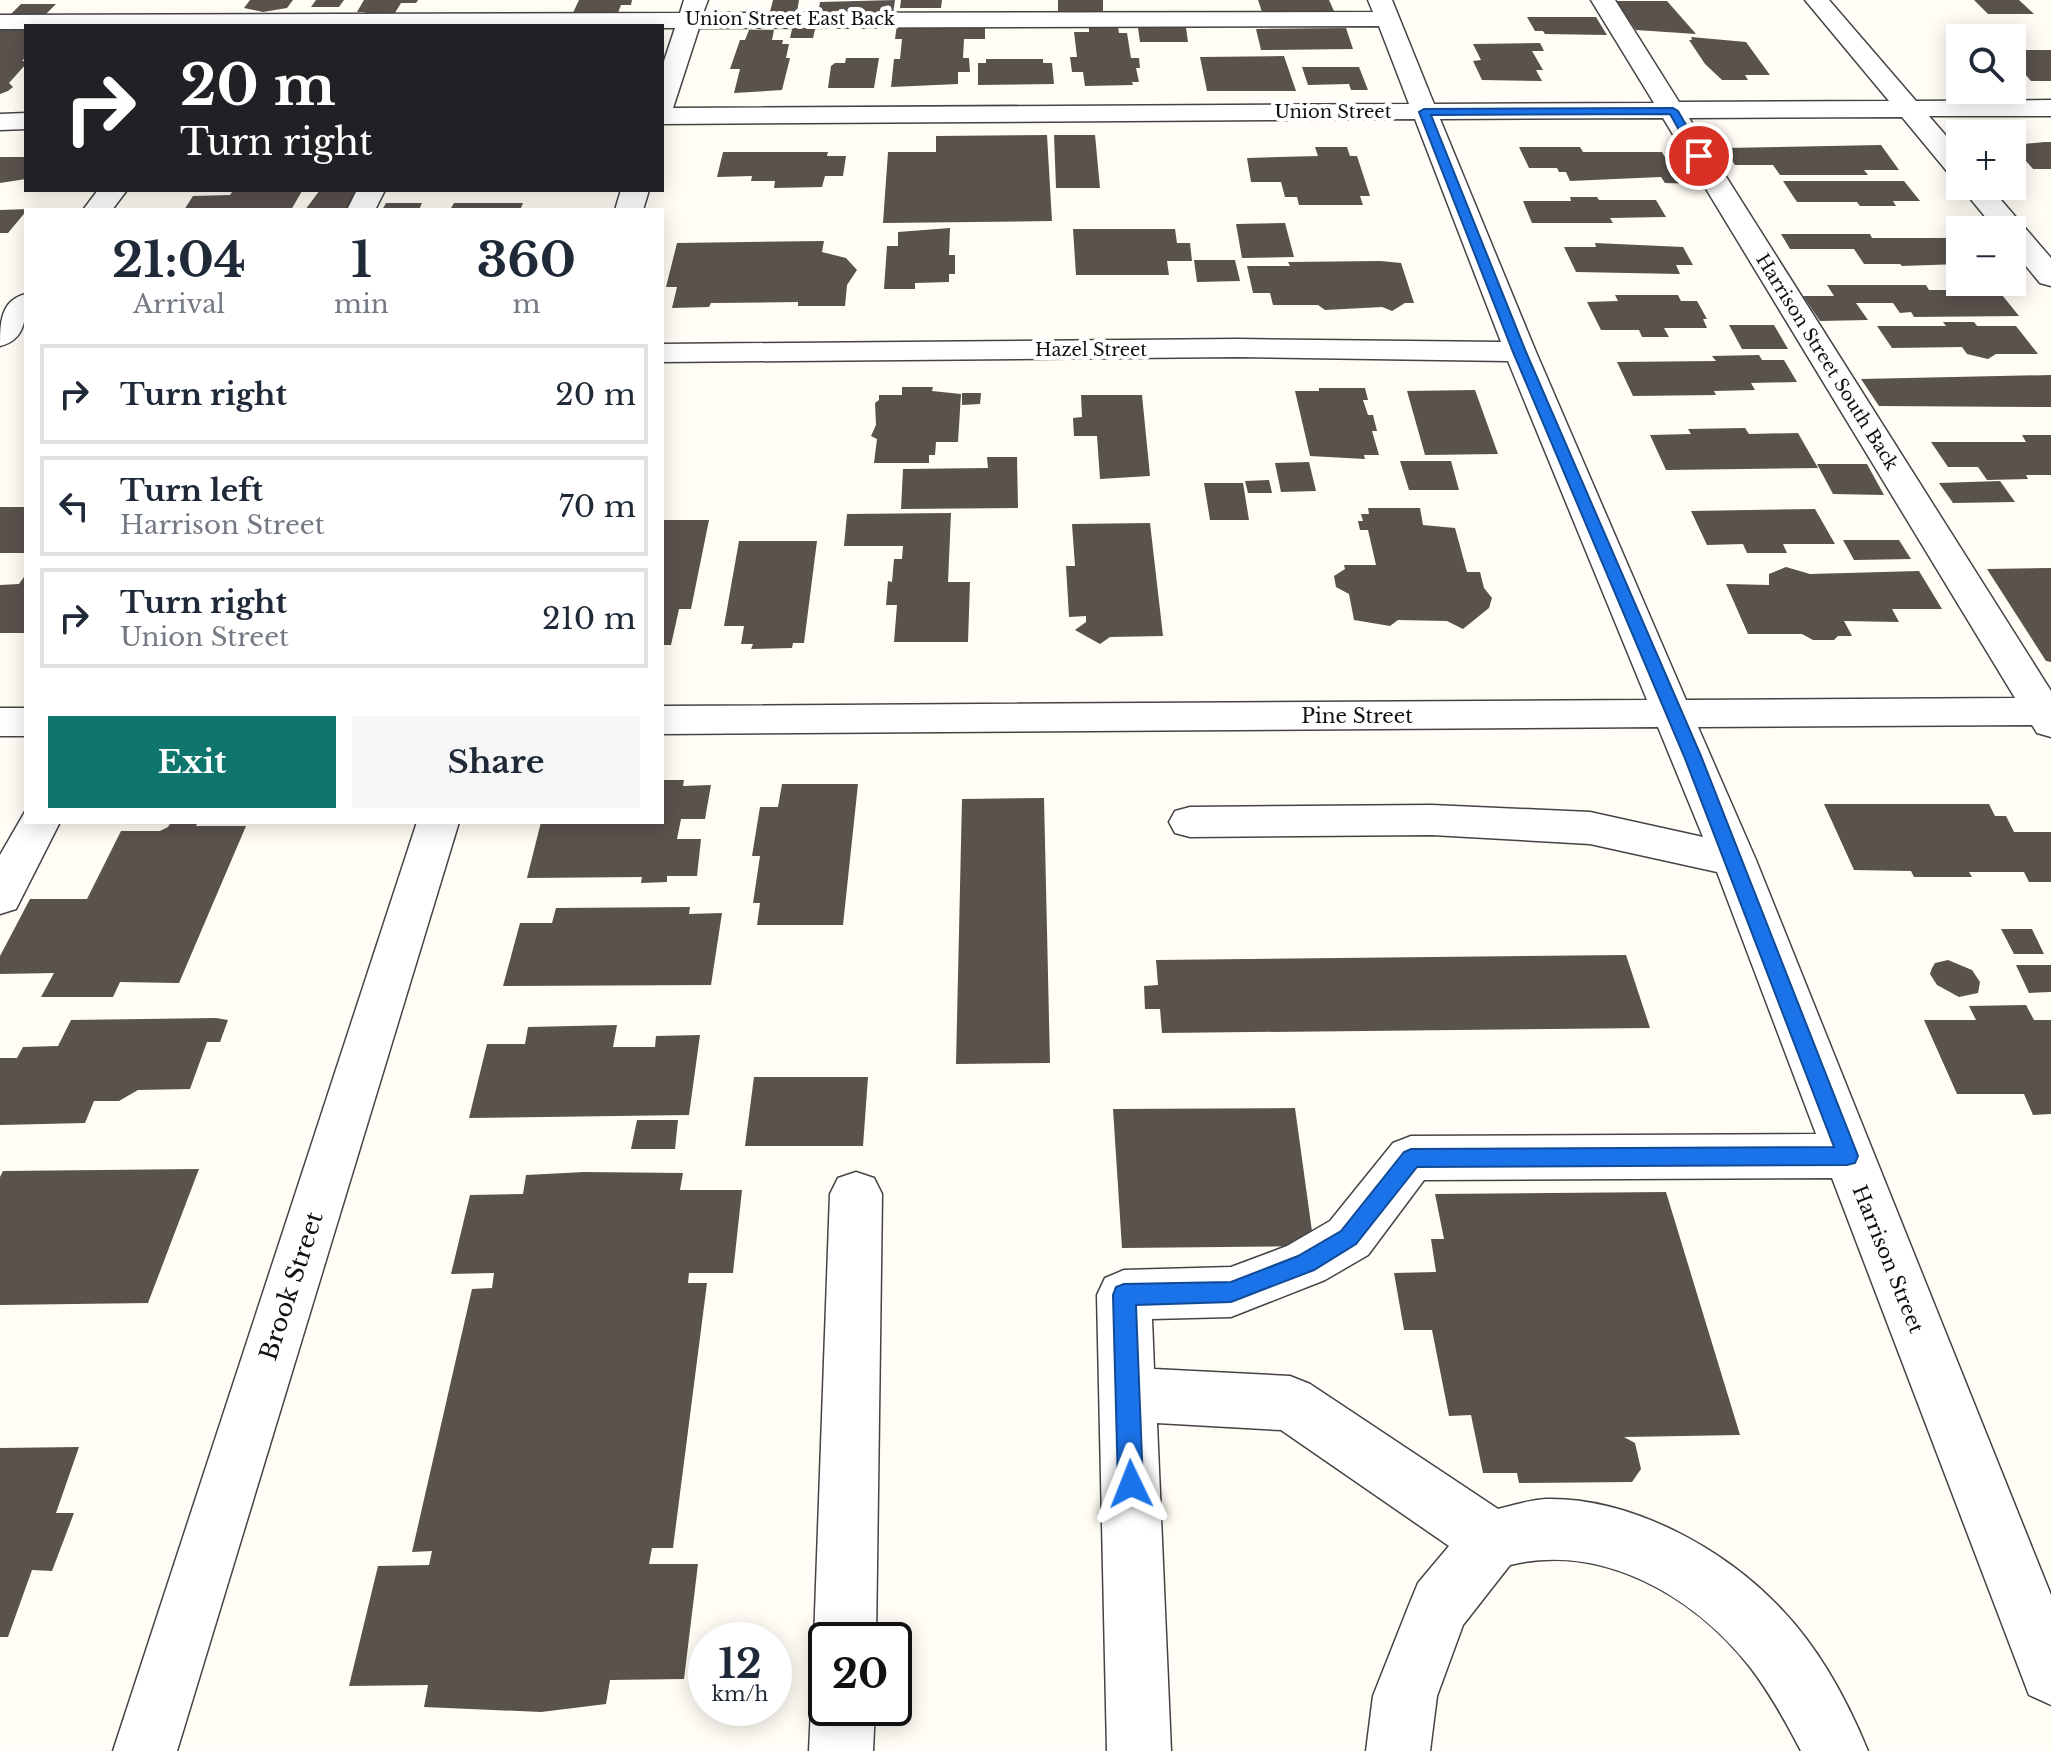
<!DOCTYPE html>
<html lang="en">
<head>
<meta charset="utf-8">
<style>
	body { margin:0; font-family:"Libre Baskerville",serif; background:#f6f6f7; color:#1f2937; height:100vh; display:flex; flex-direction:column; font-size:30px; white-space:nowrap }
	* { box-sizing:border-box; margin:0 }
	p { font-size:26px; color:#747a83 }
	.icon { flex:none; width:44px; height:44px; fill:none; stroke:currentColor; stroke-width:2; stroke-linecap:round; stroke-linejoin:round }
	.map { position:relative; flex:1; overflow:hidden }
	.panel { position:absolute; left:24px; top:208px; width:640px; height:616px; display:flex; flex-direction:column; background:#fff; border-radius:0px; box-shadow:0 4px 20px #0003 }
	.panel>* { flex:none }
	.top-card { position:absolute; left:24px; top:24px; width:640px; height:168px; border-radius:0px; box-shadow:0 4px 20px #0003; background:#202124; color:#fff; overflow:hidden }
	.tools { position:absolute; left:1946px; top:24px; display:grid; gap:16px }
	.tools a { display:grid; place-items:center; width:80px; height:80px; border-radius:0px; background:#fff; box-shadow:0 4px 20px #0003; font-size:40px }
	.speed { position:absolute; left:688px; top:1622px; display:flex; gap:16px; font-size:40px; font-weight:700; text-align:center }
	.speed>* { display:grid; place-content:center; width:104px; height:104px; border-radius:50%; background:#fff; box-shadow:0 4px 20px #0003; line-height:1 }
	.speed small { font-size:20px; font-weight:400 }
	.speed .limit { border:4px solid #111; border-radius:12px; background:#fff; color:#111 }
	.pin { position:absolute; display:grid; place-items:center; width:68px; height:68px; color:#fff; margin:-34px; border:4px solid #fff; border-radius:50%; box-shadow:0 2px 8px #0007 }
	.me { position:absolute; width:88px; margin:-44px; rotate:358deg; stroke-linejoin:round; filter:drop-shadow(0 0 6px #0008) }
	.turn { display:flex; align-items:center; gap:28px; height:168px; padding:0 24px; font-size:36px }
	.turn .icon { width:104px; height:104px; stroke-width:2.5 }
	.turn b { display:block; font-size:56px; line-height:68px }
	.eta { display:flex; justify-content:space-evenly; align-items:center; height:136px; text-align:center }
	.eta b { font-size:48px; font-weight:700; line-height:56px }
	.primary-button { display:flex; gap:16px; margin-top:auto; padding:16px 24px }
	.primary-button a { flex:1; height:92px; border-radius:0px; background:#0f766e; color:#fff; font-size:32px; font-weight:700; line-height:92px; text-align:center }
	.primary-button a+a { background:#f6f6f7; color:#1f2937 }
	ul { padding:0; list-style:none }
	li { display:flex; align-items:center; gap:24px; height:100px; margin:0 16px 12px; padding:0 8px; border:4px solid #e0e1e3; border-radius:0px }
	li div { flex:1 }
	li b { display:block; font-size:30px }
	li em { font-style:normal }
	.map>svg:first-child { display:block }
</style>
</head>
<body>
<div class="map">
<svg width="2051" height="1751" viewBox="0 0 2051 1751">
	<rect width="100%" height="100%" fill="#fffdf5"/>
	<g fill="#5a524d">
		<polygon points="250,0 293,0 287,8 263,12 244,8"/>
		<polygon points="316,0 344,0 339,7 311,7"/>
		<polygon points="364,0 418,0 416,3 401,3 393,16 362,16 365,12 357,12"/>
		<polygon points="579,0 632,0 631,5 621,5 617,15 572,15"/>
		<polygon points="773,0 799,0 797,12 770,12"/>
		<polygon points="895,0 893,14 818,14 820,2"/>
		<polygon points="901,0 942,0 941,8 900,8"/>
		<rect x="1058" y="0" width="45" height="12"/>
		<polygon points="1258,0 1329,0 1334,11 1262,12"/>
		<polygon points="1974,0 2019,0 2034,14 1988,14"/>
		<polygon points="1614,1 1667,1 1696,34 1636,30"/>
		<polygon points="21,4 56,4 41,19 6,19"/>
		<polygon points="1527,17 1596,17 1607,35 1545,34 1543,31 1535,31"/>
		<polygon points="897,24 985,24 985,39 964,39 963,58 969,58 970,72 958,72 958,84 891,87 894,59 900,59 902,39 895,39"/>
		<polygon points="793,25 816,25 813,38 790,38"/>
		<polygon points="1089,27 1118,27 1119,33 1127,33 1131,58 1139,58 1140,68 1136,68 1139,82 1132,82 1133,85 1085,86 1083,72 1072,72 1070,57 1077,57 1074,32 1089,32"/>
		<polygon points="1138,28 1186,28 1188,42 1140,42"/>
		<polygon points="1346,28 1353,49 1261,50 1256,29"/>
		<polygon points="0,30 26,30 26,57 22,61 26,61 26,64 9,83 13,87 8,91 0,94"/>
		<polygon points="749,30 774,30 772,40 783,40 782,44 789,44 786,58 790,58 782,90 734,93 740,69 730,69 740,40 745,40"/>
		<polygon points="1691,37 1746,42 1770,75 1745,75 1748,80 1722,80 1705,64 1689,40 1692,40"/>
		<polygon points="1540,43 1544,51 1532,51 1543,70 1536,70 1542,81 1482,80 1473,61 1481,60 1473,44"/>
		<polygon points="2012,50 2051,50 2051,81 2031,81 2024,73 2012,73"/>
		<polygon points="1284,56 1296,91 1207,91 1200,57"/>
		<polygon points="846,58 879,58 874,88 828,88 831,66 835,63 845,63"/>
		<polygon points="986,59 1043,59 1043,63 1052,63 1054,84 978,85 978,63 986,63"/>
		<polygon points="1302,67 1359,67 1368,90 1351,90 1349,84 1308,85"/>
		<polygon points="1047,135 1052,221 883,223 888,152 936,152 936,136"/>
		<polygon points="1054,135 1095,135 1100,188 1056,188"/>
		<polygon points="2045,142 2051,142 2051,169 2033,169 2012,145"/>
		<polygon points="1881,145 1899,170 1864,170 1868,175 1780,175 1773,165 1735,165 1724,148"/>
		<polygon points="1315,147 1347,147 1350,156 1357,156 1370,196 1360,196 1363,205 1299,205 1297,197 1285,197 1281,182 1251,182 1247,158 1318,156"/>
		<polygon points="1519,147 1580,147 1583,152 1662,152 1666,159 1686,159 1700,184 1665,183 1661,177 1570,181 1566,172 1559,172 1557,168 1529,168"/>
		<polygon points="723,152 828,152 827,156 846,156 843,176 825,176 822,187 774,188 775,181 751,181 752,176 717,177"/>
		<polygon points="0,157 26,157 26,179 0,183"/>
		<polygon points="1783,181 1904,181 1920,201 1893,201 1896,206 1860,206 1857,202 1797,202"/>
		<polygon points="320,190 360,191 351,210 305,210"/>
		<polygon points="302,191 291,210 184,210 193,196 230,195 232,192"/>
		<polygon points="1570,197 1597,197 1599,200 1656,200 1666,217 1610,218 1613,223 1532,223 1523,201 1571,201"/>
		<polygon points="386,203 422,203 419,210 382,210"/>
		<polygon points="454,203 523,203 520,210 450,210"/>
		<polygon points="28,209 8,233 0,233 0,210"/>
		<polygon points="1285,223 1294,257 1242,258 1236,224"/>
		<polygon points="950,228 949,255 955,255 955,274 949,274 949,282 915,283 915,289 884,289 887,246 898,246 898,232"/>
		<polygon points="1073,229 1175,229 1177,243 1190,243 1192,261 1167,261 1169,275 1076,275"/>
		<polygon points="1781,234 1870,234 1872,238 1946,238 1960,256 1960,264 1902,266 1900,264 1864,264 1854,249 1790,249"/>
		<polygon points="824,241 822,252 846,258 857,270 847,285 845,306 798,306 798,302 711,303 709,307 672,308 677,287 666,287 677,243"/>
		<polygon points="1595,243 1683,247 1693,265 1676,265 1680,274 1576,272 1564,247 1596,247"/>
		<polygon points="1194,260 1235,260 1240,281 1197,282"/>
		<polygon points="1381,261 1401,263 1414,303 1405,303 1392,311 1382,307 1325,310 1318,305 1273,305 1270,293 1253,293 1247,266 1290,266 1288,262"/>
		<polygon points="1827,285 1926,285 1929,290 1998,290 2019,316 1914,317 1911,312 1900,313 1893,303 1856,303 1868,320 1820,321 1803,296 1834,296"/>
		<polygon points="1615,295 1678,295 1681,301 1697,301 1707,319 1703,319 1707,328 1664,328 1669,337 1642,337 1639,330 1601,330 1587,302 1618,301"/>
		<polygon points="1943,322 1974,322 1977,326 2016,326 2038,354 1996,354 1988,359 1967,354 1962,347 1892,348 1877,326 1946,326"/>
		<polygon points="1729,325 1774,325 1788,349 1742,349"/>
		<polygon points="1759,355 1762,360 1784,360 1797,382 1751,383 1755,390 1714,391 1716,395 1633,396 1617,362 1716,361 1712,356"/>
		<polygon points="2051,375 2051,407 1879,406 1861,379"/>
		<polygon points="902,387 933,387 932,391 961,394 958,442 936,442 935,455 929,455 929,463 874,463 877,439 871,436 876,425 875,403 879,400 879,395 902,395"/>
		<polygon points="1319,388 1365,388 1368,400 1363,400 1368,415 1373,415 1377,431 1372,431 1379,455 1364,455 1365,459 1310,456 1295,391 1319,391"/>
		<polygon points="1475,390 1498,454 1425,455 1407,391"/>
		<polygon points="962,393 981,393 980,404 962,405"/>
		<polygon points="1081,395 1142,395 1150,476 1100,479 1097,436 1074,436 1073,418 1082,417"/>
		<polygon points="1745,428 1749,434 1798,433 1818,468 1666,470 1650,435 1691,434 1688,429"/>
		<polygon points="2022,435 2051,435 2051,475 2026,475 2028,479 1987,480 1978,467 1948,467 1931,442 2026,442"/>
		<polygon points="987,457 1017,457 1018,508 901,509 903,469 988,468"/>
		<polygon points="1400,461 1451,461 1459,490 1409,490"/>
		<polygon points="1309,462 1316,491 1281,492 1275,463"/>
		<polygon points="1817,464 1867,464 1884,495 1833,494"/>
		<polygon points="1269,480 1272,493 1248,493 1245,481"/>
		<polygon points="2000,481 2015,502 1953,503 1939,483"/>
		<polygon points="1204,483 1243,483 1249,520 1210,520"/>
		<rect x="0" y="507" width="26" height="46"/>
		<polygon points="1368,508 1420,508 1423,525 1455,528 1467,572 1480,572 1484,588 1492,598 1489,608 1463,629 1447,621 1398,620 1390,626 1354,620 1349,594 1336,587 1334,576 1345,569 1344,565 1376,565 1368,530 1360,530 1358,521 1363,521 1361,514 1369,514"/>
		<polygon points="1815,509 1835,544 1783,544 1787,553 1747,553 1743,544 1707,545 1691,511"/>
		<polygon points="951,513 948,582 970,582 968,642 894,642 897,605 886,605 888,581 892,582 894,559 902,559 903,546 844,546 847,514"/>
		<polygon points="662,520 709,520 691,609 679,609 671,645 662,645"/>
		<polygon points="1150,523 1163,636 1110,637 1100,644 1075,630 1086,622 1086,616 1069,617 1066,566 1075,566 1072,524"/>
		<polygon points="1843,540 1899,540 1911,559 1854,560"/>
		<polygon points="739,541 817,541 804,643 793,643 792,648 751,649 753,644 741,644 744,626 724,626"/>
		<polygon points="1786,567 1810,574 1919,571 1942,609 1892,609 1899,622 1844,621 1852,636 1838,636 1834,640 1813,640 1802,634 1748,634 1726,584 1769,585 1769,574"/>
		<polygon points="2051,568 2051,662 2046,661 1987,569"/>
		<polygon points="26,574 26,633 0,633 0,585 19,584"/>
		<polygon points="663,780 684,780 683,786 711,785 705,819 681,819 677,839 701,839 697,876 667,876 667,882 641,883 642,877 527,878 541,822 662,822"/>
		<polygon points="782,784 858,784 843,925 757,925 760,903 753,903 760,856 752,856 760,807 778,807"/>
		<polygon points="1044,798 1050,1063 956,1064 962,799"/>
		<polygon points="1824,804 1989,804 1995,816 2006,816 2014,832 2051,832 2051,882 2029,882 2024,872 1969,872 1972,877 1914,877 1911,871 1854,870"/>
		<polygon points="171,822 198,822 196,826 246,826 179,983 120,982 113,997 41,997 54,973 0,974 0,956 30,899 87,899 121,831 160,831 168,827"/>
		<polygon points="690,907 689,914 722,913 711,985 503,986 520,923 552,923 556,908"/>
		<polygon points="2001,929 2032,929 2044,954 2014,954"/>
		<polygon points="1626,955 1650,1028 1162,1033 1160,1009 1145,1009 1144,986 1158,985 1156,960"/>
		<polygon points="1948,960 1972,970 1980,982 1978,993 1959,997 1937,985 1930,974 1932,968 1935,963"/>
		<polygon points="2016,965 2051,965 2051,992 2029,993"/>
		<polygon points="2026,1005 2034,1020 2051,1020 2051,1114 2033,1115 2024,1094 1957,1094 1924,1020 1976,1020 1969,1006"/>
		<polygon points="216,1018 228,1020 220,1042 207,1042 190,1089 138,1090 119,1101 94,1101 85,1123 0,1125 0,1058 17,1058 23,1047 58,1046 71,1020"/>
		<polygon points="617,1025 613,1047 655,1047 656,1036 700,1035 689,1115 469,1118 487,1044 525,1044 528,1027"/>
		<polygon points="754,1077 868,1077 863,1146 745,1146"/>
		<polygon points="1295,1108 1314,1246 1122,1248 1113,1109"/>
		<polygon points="637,1120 678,1120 675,1149 631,1149"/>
		<polygon points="199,1169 148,1303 0,1305 0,1177 3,1171"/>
		<polygon points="584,1172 683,1173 680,1190 742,1190 733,1273 689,1273 688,1283 707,1283 673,1548 652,1548 649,1564 698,1564 684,1679 610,1680 606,1704 541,1712 424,1707 428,1685 349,1686 378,1566 429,1565 432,1551 412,1552 472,1289 492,1288 494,1273 451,1274 470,1195 523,1194 526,1175"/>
		<polygon points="1666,1192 1740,1435 1624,1437 1635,1443 1641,1469 1632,1482 1519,1483 1517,1473 1483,1473 1471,1415 1449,1416 1432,1330 1404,1330 1394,1273 1436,1272 1431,1239 1444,1239 1435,1194"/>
		<polygon points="79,1447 56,1513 74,1513 52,1571 32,1570 8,1637 0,1637 0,1448"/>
	</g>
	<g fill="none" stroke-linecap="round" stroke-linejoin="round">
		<defs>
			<g id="minor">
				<path d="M 684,0 L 708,0 L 703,13 L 1373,12 L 1368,0 L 1392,0 L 1434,104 L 1654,103 L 1591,0 L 1615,0 L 1679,102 L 1889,101 L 1805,0 L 1829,0 L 1916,101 L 2051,100 L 2051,116 L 1929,116 L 1960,152 L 1960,177 L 1950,175 L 1902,117 L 1689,118 L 2051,691 L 2051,737 L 2037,733 L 2032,725 L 1698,727 L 1756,860 L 2051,1595 L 2051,1705 L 2029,1695 L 1832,1178 L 1424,1180 L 1368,1255 L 1325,1280 L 1231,1317 L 1152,1319 L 1154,1369 L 1290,1376 L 1310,1384 L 1498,1509 C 1513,1505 1530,1500 1546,1499 C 1631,1497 1726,1549 1783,1611 C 1820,1650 1848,1702 1868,1751 L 1801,1751 C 1786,1722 1770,1693 1750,1667 C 1694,1596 1602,1542 1510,1565 L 1463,1625 L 1437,1696 L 1430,1751 L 1366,1751 L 1373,1696 L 1409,1605 L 1418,1583 L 1449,1546 L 1281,1430 L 1157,1423 L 1171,1751 L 1107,1751 L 1097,1295 L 1105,1278 L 1124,1270 L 1231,1267 L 1287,1246 L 1330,1221 L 1393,1143 L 1411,1136 L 1816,1134 L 1717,872 L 1590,844 L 1432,835 L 1190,837 L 1175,833 L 1169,822 L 1175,811 L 1190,807 L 1432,805 L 1590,812 L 1703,837 L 1658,727 L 662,734 L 662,706 L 1647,700 L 1508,361 L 1237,357 L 662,362 L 662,344 L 1237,339 L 1501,342 L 1415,119 L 662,124 L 662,67 L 675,28 L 26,26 L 26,29 L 0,29 L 0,15 L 680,13 ZM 1379,26 L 1409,104 L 673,108 L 699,28 ZM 1663,118 L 2015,698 L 1686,700 L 1536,352 L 1440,119 Z"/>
				<polygon points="26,113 26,129 0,130 0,114"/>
				<polygon points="1960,186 1989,186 2051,258 2051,286 2040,283 2012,249 2012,230 1996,230"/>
				<polygon points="98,190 127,190 112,210 83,210"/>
				<polygon points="357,190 385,190 375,210 347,210"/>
				<polygon points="621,190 649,190 643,210 615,210"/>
				<path d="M 26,294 C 26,317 26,340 0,346 C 0,324 0,300 26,294 Z"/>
				<rect x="0" y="708" width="26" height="28"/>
				<polygon points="26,810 26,822 60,822 16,909 0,914 0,855"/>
				<polygon points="417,822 459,822 177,1751 113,1751"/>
				<polygon points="856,1172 874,1178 882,1194 876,1640 826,1640 826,1663 814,1640 830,1194 838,1178"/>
				<polygon points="826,1683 826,1708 875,1708 873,1751 809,1751 811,1708 820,1685"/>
			</g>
		</defs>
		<use href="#minor" stroke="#444" stroke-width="3"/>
		<use href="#minor" fill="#fff" fill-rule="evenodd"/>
	</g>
	<polygon fill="#1a73e8" stroke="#114b97" stroke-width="2" points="1424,109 1673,108 1678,111 1704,156 1695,158 1670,114 1431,115 1526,352 1701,756 1858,1156 1855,1163 1847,1165 1417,1167 1356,1244 1314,1270 1231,1302 1136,1305 1143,1484 1139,1493 1131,1496 1122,1493 1118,1484 1113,1295 1116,1287 1124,1284 1231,1282 1298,1256 1341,1231 1404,1152 1411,1149 1834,1147 1684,756 1513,352 1419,112"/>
	<g text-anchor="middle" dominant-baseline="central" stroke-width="8" stroke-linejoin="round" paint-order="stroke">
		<g font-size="18" fill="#111" stroke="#fff">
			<text x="790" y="19">Union Street East Back</text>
			<text x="1333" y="112">Union Street</text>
			<text x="1091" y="350">Hazel Street</text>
			<text transform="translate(1827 362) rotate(58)">Harrison Street South Back</text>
		</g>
		<g font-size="20" fill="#111" stroke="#fff">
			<text x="1357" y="716">Pine Street</text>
			<text transform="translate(1888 1259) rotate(68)">Harrison Street</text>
		</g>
		<g font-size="24" fill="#111" stroke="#fff">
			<text transform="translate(291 1286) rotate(-72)">Brook Street</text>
		</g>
	</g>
</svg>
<div class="tools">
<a><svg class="icon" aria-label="search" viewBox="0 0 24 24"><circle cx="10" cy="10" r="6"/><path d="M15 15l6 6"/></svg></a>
<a>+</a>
<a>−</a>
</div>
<div class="speed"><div>12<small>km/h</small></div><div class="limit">20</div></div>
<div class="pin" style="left:1699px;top:156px;background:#d93025"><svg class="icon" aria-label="arrive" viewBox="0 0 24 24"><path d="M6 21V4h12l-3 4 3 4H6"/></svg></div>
<svg class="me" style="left:1131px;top:1484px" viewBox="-20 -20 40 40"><path d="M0-17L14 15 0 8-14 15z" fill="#1a73e8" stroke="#fff" stroke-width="4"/></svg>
<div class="top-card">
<div class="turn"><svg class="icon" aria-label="right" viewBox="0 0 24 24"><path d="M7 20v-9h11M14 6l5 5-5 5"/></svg><div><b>20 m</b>Turn right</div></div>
</div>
<section class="panel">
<div class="eta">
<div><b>21:04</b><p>Arrival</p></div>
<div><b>1</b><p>min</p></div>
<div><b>360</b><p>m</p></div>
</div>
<ul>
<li><svg class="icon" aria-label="right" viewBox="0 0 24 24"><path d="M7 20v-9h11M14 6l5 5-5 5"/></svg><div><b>Turn right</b></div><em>20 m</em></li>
<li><svg class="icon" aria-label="left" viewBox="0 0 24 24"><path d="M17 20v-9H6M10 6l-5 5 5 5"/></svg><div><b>Turn left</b><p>Harrison Street</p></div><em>70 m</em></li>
<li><svg class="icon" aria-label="right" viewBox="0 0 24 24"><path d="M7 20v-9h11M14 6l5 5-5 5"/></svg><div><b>Turn right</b><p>Union Street</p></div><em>210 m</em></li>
</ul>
<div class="primary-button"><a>Exit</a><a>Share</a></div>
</section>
</div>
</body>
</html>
